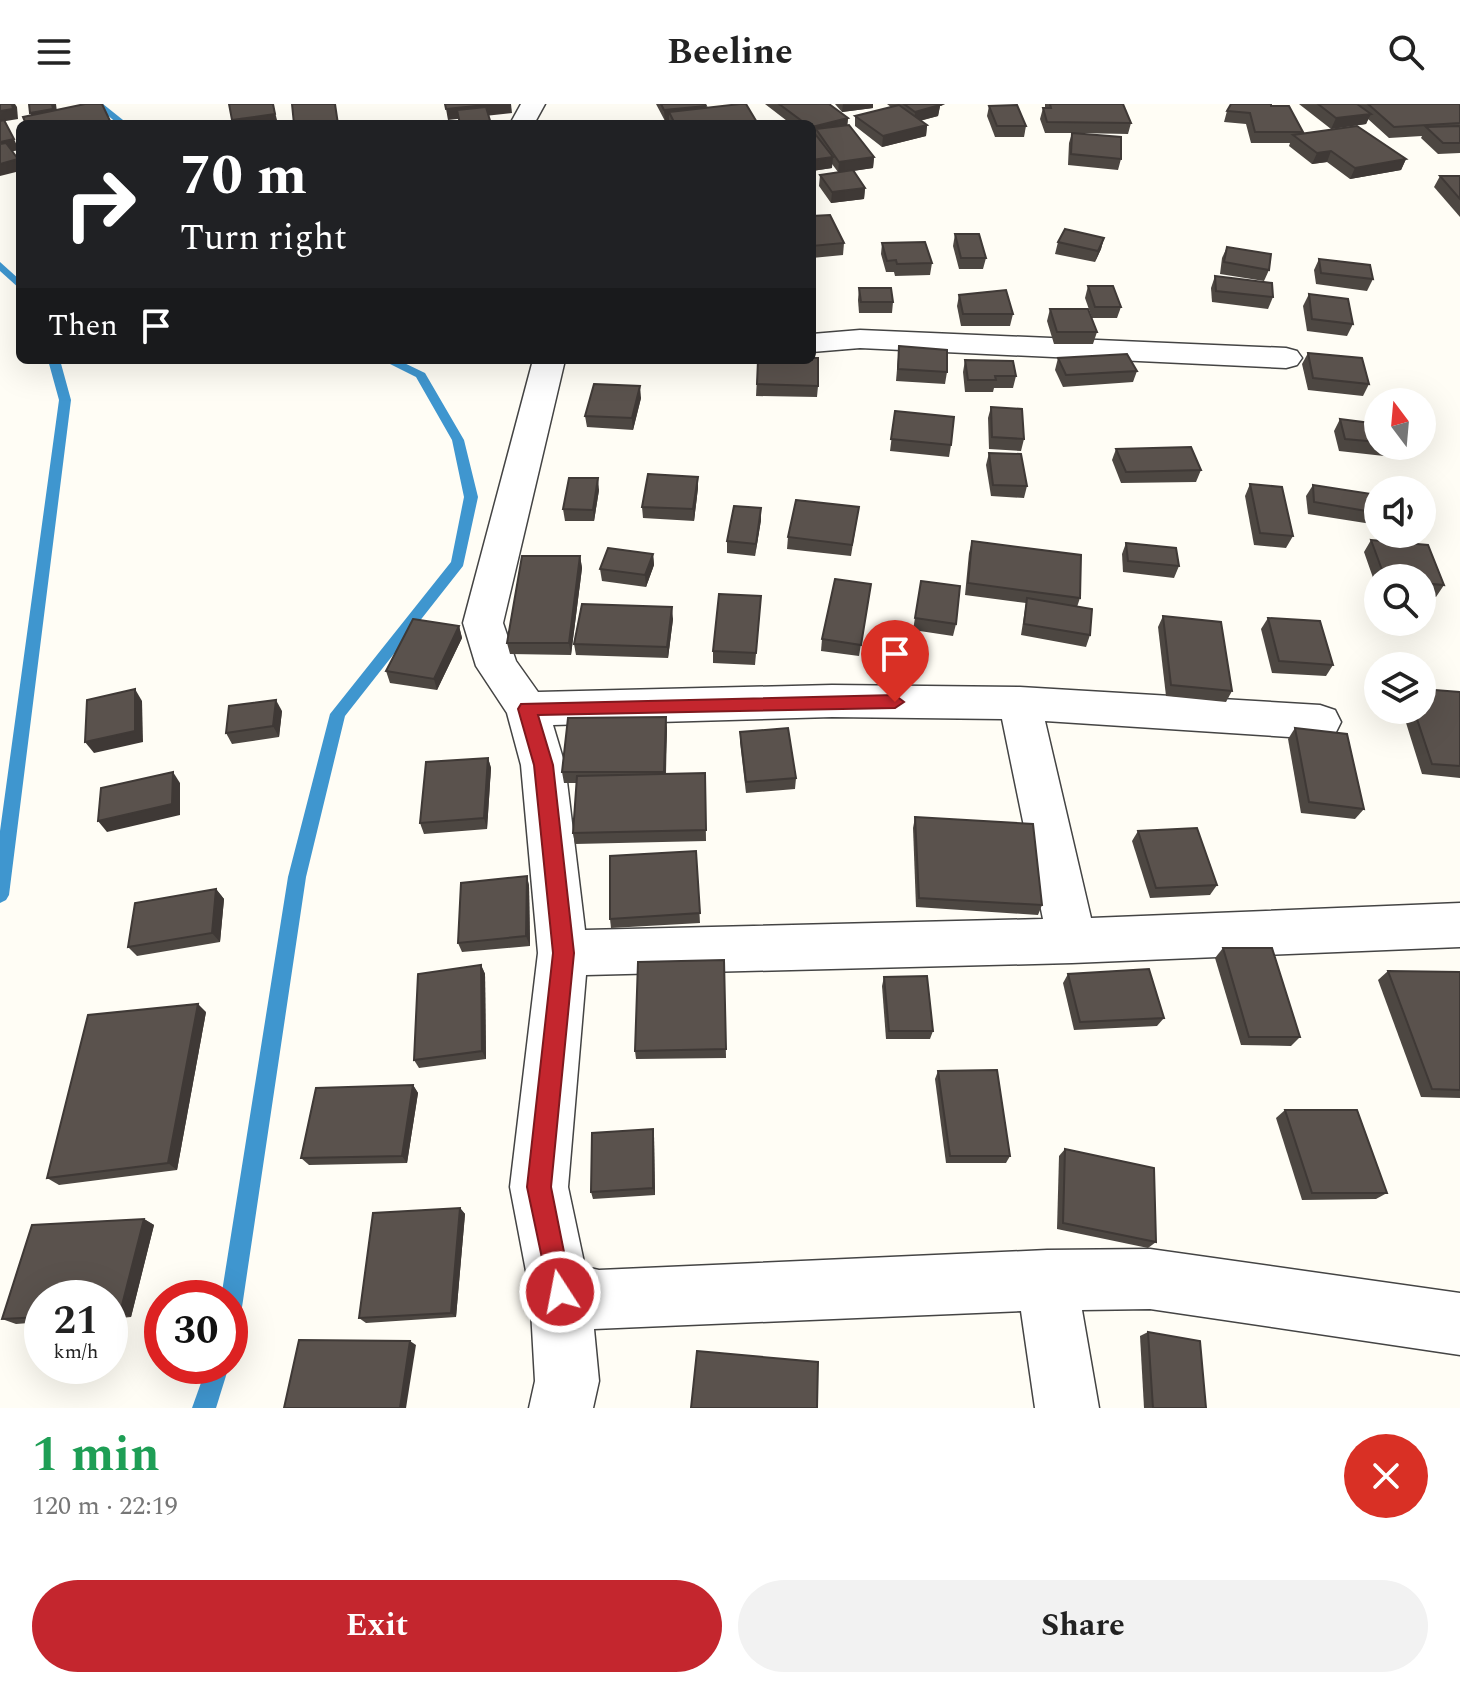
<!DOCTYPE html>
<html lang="en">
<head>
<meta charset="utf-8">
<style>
	body { margin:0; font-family:Spectral,serif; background:#f2f2f2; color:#222; height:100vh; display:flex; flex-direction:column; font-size:30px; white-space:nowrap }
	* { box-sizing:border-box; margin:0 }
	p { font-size:26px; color:#767676 }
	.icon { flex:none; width:44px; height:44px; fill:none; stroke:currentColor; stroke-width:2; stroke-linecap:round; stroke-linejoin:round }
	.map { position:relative; height:1304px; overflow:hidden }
	.sheet { display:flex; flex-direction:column; background:#fff; flex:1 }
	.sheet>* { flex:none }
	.guide { position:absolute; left:16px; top:16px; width:800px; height:244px; border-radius:12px; box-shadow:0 8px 32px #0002; background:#202124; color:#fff; overflow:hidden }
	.needle { width:52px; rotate:344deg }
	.fabs { position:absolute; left:1364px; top:284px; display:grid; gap:16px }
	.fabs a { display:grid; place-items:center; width:72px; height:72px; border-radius:50%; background:#fff; box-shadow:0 8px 32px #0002; font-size:40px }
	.speed { position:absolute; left:24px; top:1176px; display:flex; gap:16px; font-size:40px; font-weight:700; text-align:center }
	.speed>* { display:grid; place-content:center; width:104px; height:104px; border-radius:50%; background:#fff; box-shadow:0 8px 32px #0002; line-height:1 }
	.speed small { font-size:20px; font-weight:400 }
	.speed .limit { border:12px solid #d22; background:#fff; color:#111 }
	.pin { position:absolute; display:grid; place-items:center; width:68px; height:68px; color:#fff; margin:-82px -34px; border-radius:50% 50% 50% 0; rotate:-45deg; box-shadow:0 0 8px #0007 }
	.pin .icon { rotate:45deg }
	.me { position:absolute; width:88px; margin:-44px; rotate:349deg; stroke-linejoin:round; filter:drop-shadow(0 0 6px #0008) }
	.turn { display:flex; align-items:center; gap:28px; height:168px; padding:0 32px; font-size:36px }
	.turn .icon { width:104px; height:104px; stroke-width:2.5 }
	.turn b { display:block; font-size:56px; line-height:68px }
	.then { display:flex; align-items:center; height:76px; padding:0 32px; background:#0003; gap:16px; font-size:30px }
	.round { display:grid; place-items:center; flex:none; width:84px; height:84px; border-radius:42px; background:#f2f2f2 }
	.headline { display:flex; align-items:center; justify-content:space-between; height:136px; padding:0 32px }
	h1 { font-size:48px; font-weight:700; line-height:60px; color:#1e9e55 }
	.action { display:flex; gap:16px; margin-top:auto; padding:16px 32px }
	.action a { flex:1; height:92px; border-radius:48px; background:#c4262e; color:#fff; font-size:32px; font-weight:700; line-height:92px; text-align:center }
	.action a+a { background:#f2f2f2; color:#222 }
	header { display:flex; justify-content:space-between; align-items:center; height:104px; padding:0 32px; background:#fff; font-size:36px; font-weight:700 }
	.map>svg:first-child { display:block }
</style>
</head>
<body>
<header><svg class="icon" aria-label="menu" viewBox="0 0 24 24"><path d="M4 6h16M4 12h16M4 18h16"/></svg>Beeline<svg class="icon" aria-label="search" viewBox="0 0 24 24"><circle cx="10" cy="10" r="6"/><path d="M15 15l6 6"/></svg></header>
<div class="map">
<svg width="1460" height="1304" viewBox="0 0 1460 1304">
	<rect width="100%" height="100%" fill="#fffdf5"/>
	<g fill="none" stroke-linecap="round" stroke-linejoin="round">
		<g fill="#3f96cf" fill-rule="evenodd">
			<polygon points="94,0 103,0 128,20 118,20"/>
			<polygon points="0,158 20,176 20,185 0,167"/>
			<polygon points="48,256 60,256 71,296 9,791 6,796 0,799 0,727 59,296"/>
			<polygon points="382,256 398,256 425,269 464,336 478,393 463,462 345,612 306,773 241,1210 238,1218 230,1221 230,1194 221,1194 288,773 330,610 451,458 464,393 452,336 416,273"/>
			<polygon points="207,1262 229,1262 216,1304 192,1304"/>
		</g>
		<defs>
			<g id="street">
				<polygon points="521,0 545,0 534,20 510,20"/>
				<polygon points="860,226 1286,244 1297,247 1302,254 1297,261 1286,264 860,244 812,248 812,230"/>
				<path d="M 533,256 L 565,256 L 503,519 L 516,557 L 538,588 L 832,581 L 1020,583 L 1320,601 L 1335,606 L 1341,618 L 1335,630 L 1320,635 L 1045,617 L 1091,814 L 1460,799 L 1460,843 L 1072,859 L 586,871 L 568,1083 L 585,1163 L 599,1166 L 1047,1146 L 1150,1145 L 1460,1189 L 1460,1251 L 1150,1205 L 1082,1206 L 1099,1304 L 1035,1304 L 1021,1207 L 594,1225 L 599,1277 L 593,1304 L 529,1304 L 535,1277 L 530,1188 L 510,1083 L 538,849 L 521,661 L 507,609 L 476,562 L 463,519 ZM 832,613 L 1002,615 L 1043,815 L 585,826 L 565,661 L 553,621 Z"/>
			</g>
		</defs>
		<use href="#street" stroke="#444" stroke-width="3"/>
		<use href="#street" fill="#fff" fill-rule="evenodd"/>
	</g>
	<g fill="#4d4742">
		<polygon points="656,0 705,0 706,4 758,20 670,20 669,16 665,17"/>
		<polygon points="765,0 829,0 848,14 847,21 874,53 873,64 853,67 865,84 864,95 831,99 819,82 820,71 838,68 832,60 832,64 812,67 812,20 791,20"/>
		<polygon points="835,0 873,0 873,4 842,8"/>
		<polygon points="887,0 945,0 940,2 938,12 920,17 927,21 926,32 882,43 855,22 855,12 891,3"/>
		<polygon points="1045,0 1123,0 1131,19 1128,30 1077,29 1121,55 1118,66 1068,61 1069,39 1072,29 1045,29 1040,15 1043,4 1045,4"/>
		<polygon points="1299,0 1460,0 1460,49 1438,50 1421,34 1422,32 1389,34 1368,15 1366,20 1331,25"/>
		<polygon points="989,2 1026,22 1024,33 995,33 987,12"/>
		<polygon points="1271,2 1303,28 1302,30 1406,55 1401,66 1350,75 1327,58 1312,60 1289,42 1290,39 1251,39 1246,20 1224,18 1227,7"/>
		<polygon points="1440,72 1460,72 1460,113 1434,83"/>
		<polygon points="812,112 844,139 843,151 812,154"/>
		<polygon points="955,130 986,154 983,165 959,165 953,142"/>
		<polygon points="1104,134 1101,145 1095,158 1055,150 1058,138"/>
		<polygon points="882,139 932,159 930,171 895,172 894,168 886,168 881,150"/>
		<polygon points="1227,143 1269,166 1264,177 1220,170 1222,154"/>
		<polygon points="1319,155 1373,175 1367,187 1316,180 1314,166"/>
		<polygon points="1215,172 1273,193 1268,205 1212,198 1211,184"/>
		<polygon points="1088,182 1121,203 1117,214 1092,214 1085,194"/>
		<polygon points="859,184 893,198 892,209 859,209 858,196"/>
		<polygon points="1309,190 1353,220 1347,232 1307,227 1303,202"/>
		<polygon points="959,191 1013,210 1010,222 961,222 957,202"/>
		<polygon points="1050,205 1097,228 1093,240 1054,240 1047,217"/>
		<polygon points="899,242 947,268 945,280 896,277"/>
		<polygon points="1308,249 1369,280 1363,292 1308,286 1302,260"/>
		<polygon points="1058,254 1137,267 1133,278 1063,283 1055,266"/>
		<polygon points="758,256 818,282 817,293 756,292"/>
		<polygon points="965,256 1016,272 1013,284 994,284 993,288 965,288 963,268"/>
		<polygon points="641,294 633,326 587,323 585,312"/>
		<polygon points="991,303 1024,335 1021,347 989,345 988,314"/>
		<polygon points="895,307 951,341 949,353 890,347"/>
		<polygon points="1340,315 1378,320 1378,342 1399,342 1393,353 1339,347 1334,327"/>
		<polygon points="1116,345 1201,366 1196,378 1121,379 1112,356"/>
		<polygon points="989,349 1027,382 1024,394 991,392 986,361"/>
		<polygon points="1250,380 1293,432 1286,444 1254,441 1245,392"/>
		<polygon points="1313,381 1378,391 1378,421 1308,410 1306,392"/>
		<polygon points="698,384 694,417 643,414 642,403"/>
		<polygon points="599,386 594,417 565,417 563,405"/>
		<polygon points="859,403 851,452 787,445 788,433"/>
		<polygon points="761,416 755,452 727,449 727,437"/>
		<polygon points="1371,436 1444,481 1436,493 1422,492 1422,474 1378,474 1378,488 1364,448"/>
		<polygon points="972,437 1080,494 1077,503 1090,531 1086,543 1021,531 1026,499 965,491 969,449"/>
		<polygon points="1126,439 1179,462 1174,474 1123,468 1122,450"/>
		<polygon points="653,450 654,461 646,483 602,477 600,465"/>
		<polygon points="580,452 582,464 571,551 510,550 507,539"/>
		<polygon points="921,477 956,520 953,532 913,526"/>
		<polygon points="871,480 859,552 821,547 822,535"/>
		<polygon points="760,504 755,561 713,559 713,547"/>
		<polygon points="1163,512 1232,587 1226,598 1166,592 1158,523"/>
		<polygon points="1268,514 1333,561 1326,572 1272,569 1261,525"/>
		<polygon points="673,515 668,554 576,551 574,540"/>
		<polygon points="459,522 462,534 437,586 390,579 386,567"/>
		<polygon points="1460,588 1460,674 1422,670 1402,606 1422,606"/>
		<polygon points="282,607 279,633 232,640 226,629"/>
		<polygon points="667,624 666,670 705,669 706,737 575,740 573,729 577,679 564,679 562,668"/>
		<polygon points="1295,624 1364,705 1355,715 1301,709 1288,635"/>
		<polygon points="740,628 796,674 795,685 746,689 740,638"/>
		<polygon points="488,654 491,664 487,725 424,730 420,719"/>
		<polygon points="915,713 1042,801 1038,811 916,803 913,724"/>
		<polygon points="1138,727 1217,781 1210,791 1150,794 1132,737"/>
		<polygon points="696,747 700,819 611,824 610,815"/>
		<polygon points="527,772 529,782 530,842 462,848 458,839"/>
		<polygon points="216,785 224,795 220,838 137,852 128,843"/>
		<polygon points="1223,844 1300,933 1291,942 1241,941 1215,854"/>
		<polygon points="724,856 726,954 636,955 635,947"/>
		<polygon points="481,861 485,870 486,955 419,964 414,956"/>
		<polygon points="1388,867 1460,868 1460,994 1421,993 1378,876"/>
		<polygon points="1068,870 1164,914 1157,922 1074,926 1063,879"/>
		<polygon points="884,873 933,927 930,935 886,935 882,882"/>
		<polygon points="206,908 177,1066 59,1081 47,1074"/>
		<polygon points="938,967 1010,1052 1006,1059 946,1059 935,975"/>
		<polygon points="413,981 418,989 407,1059 309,1061 301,1054"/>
		<polygon points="1285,1006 1387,1089 1376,1095 1302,1096 1276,1014"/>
		<polygon points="653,1025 654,1032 655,1091 593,1095 591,1088"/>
		<polygon points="1065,1045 1156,1138 1148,1144 1057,1125 1059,1052"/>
		<polygon points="460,1104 465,1110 456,1213 366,1219 359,1214"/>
		<polygon points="144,1115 154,1121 131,1213 110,1215 110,1194 42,1194 42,1218 16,1220 2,1215"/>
		<polygon points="1148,1228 1206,1304 1144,1304 1140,1232"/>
	</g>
	<g fill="#3f3936">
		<polygon points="12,0 15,0 17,3 18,15 0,18 0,7"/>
		<polygon points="52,0 56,0 58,16 35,20 30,9"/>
		<polygon points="273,0 278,20 233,20 232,16"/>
		<polygon points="496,0 511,0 512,9 448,16 446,5"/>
		<polygon points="843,0 873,0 873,4 842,8"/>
		<polygon points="928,0 945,0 940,2 938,12 914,18 915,8"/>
		<polygon points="706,2 706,12 669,8 669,16 665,17 664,6"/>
		<polygon points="1371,10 1366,20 1331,25 1336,14"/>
		<polygon points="848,14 847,25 816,25 815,33 812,34 812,23"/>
		<polygon points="927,21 926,32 882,43 883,32"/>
		<polygon points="14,35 19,46 0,50 0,38"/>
		<polygon points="1331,47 1327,58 1312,60 1317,49"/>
		<polygon points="833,53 832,64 812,67 812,56"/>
		<polygon points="874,53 873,64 838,69 839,58"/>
		<polygon points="18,55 20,59 20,67 0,72 0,60"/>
		<polygon points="1406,55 1401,66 1350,75 1355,64"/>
		<polygon points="865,84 864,95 831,99 832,88"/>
		<polygon points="1104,134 1101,145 1095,158 1098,147"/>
		<polygon points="640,282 641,294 633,326 632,314"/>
		<polygon points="698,373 698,384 694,417 693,405"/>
		<polygon points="598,374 599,386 594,417 593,406"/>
		<polygon points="761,404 761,416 755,452 756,440"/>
		<polygon points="653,450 654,461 646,483 645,471"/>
		<polygon points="580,452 582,464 571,551 569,539"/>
		<polygon points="672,503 673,515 668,554 667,543"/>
		<polygon points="459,522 462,534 437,586 434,575"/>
		<polygon points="135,585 142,597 143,638 94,649 85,638"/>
		<polygon points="276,596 282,607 279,633 273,622"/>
		<polygon points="666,613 667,624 665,678 664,668"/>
		<polygon points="488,654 491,664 487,725 484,714"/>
		<polygon points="173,668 180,679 180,711 107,728 98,717"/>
		<polygon points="527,772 529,782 530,842 526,832"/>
		<polygon points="216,785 224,795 220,838 212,829"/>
		<polygon points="481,861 485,870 486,955 482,947"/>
		<polygon points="198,900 206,908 177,1066 168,1059"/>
		<polygon points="413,981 418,989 407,1059 402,1052"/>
		<polygon points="653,1025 654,1032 655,1091 653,1084"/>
		<polygon points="460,1104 465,1110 456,1213 451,1209"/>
		<polygon points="144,1115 154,1121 131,1213 120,1209"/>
		<polygon points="410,1237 416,1241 406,1304 400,1304"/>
	</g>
	<g fill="#5a524d" stroke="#3f3936" stroke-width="2">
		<polygon points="0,0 12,0 13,5 0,7"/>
		<polygon points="29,0 52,0 53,5 30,9"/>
		<polygon points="85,0 102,0 111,19 105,20 26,20 23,13"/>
		<polygon points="229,0 273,0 275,10 232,16"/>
		<polygon points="292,0 335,0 338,20 294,20"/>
		<polygon points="445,0 496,0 446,5"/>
		<polygon points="661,0 705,0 706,2 664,6"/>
		<polygon points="740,0 746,0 758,20 675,20 669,8"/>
		<polygon points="779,0 829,0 848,14 812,23 812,20 806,20"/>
		<polygon points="904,0 938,0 940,1 915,8"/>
		<polygon points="1050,0 1123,0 1131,19 1047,18 1043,4 1051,4"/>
		<polygon points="1231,0 1271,0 1271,2 1289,2 1303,28 1255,28 1250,9 1227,7"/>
		<polygon points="1318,0 1357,0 1371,10 1336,14"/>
		<polygon points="1368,0 1460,0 1460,19 1394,23"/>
		<polygon points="899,1 927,21 883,32 855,12"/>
		<polygon points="1017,1 1026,22 997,22 989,2"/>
		<polygon points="486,3 491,20 460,20 457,6"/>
		<polygon points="4,16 14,35 0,38 0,17"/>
		<polygon points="849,21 874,53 839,58 816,25"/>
		<polygon points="1357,22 1406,55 1355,64 1331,47 1317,49 1293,31"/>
		<polygon points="1460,22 1460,39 1443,39 1426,23"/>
		<polygon points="812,26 833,53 812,56"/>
		<polygon points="1072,29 1121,33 1121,55 1071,50"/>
		<polygon points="6,39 18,55 0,60 0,40"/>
		<polygon points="853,66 865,84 832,88 820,71"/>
		<polygon points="1440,72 1460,72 1460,95"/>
		<polygon points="830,111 844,139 812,142 812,112"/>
		<polygon points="1065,125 1104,134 1098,147 1058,138"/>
		<polygon points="955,130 979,130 986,154 961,154"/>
		<polygon points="925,138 932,159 897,160 896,156 887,157 882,139"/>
		<polygon points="1227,143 1271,150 1269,166 1224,158"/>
		<polygon points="1319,155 1370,161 1373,175 1321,169"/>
		<polygon points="1215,172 1272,179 1273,193 1216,187"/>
		<polygon points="1088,182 1113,182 1121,203 1095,203"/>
		<polygon points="859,184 891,184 893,198 861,198"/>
		<polygon points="1006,186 1013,210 963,210 959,191"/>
		<polygon points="1309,190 1348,195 1353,220 1312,215"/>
		<polygon points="1050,205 1088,205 1097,228 1057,228"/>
		<polygon points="899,242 947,246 947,268 898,265"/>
		<polygon points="1308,249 1362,254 1369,280 1313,274"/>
		<polygon points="1127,250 1137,267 1066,271 1058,254"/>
		<polygon points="812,254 818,254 818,282 757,280 758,256 812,256"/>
		<polygon points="965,256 1013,257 1016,272 995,272 996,276 968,276"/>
		<polygon points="594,280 640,282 632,314 585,312"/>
		<polygon points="991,303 1022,305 1024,335 992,333"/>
		<polygon points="895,307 954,313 951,341 891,335"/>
		<polygon points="1340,315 1378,320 1378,338 1345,335"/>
		<polygon points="1191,343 1201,366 1126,368 1116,345"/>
		<polygon points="989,349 1021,350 1027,382 993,381"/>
		<polygon points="648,370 698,373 693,405 642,403"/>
		<polygon points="569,374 598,374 593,406 563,405"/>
		<polygon points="1250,380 1282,383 1293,432 1260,429"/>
		<polygon points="1313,381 1378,391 1378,409 1314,398"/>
		<polygon points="796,396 859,403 852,441 788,433"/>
		<polygon points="734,402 761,404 756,440 727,437"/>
		<polygon points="1371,436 1428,441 1444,481 1422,479 1422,474 1385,474"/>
		<polygon points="972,437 1081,451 1080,494 968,479"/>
		<polygon points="1126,439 1176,444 1179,462 1128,457"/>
		<polygon points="608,444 653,450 645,471 600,465"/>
		<polygon points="522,452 580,452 569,539 507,539"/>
		<polygon points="835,475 871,480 861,541 822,535"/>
		<polygon points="921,477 960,482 956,520 915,514"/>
		<polygon points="719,490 761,492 756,549 713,547"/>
		<polygon points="1027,494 1092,505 1090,531 1024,520"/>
		<polygon points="582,500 672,503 667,543 574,540"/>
		<polygon points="1163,512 1221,518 1232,587 1171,581"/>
		<polygon points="1268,514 1320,517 1333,561 1279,557"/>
		<polygon points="413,515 459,522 434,575 386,567"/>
		<polygon points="135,585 135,627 85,638 87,596"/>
		<polygon points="1422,585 1460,588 1460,662 1432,660 1414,606 1422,606"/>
		<polygon points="276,596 273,622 226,629 229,602"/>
		<polygon points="666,613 664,668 562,668 568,614"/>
		<polygon points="788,624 796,674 746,678 740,628"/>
		<polygon points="1295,624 1347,630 1364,705 1309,698"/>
		<polygon points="488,654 484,714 420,719 426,658"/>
		<polygon points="173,668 172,700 98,717 101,684"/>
		<polygon points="705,669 706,726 573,729 577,672"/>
		<polygon points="915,713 1033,720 1042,801 919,794"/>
		<polygon points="1197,724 1217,781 1156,784 1138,727"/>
		<polygon points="696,747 700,809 610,815 610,752"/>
		<polygon points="527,772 526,832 458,839 461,779"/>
		<polygon points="216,785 212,829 128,843 135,799"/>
		<polygon points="1223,844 1272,844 1300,933 1249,933"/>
		<polygon points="724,856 726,945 635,947 638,858"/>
		<polygon points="481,861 482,947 414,956 418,870"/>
		<polygon points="1149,865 1164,914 1080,918 1068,870"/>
		<polygon points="1388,867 1460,868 1460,986 1432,985"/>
		<polygon points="927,872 933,927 889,927 884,873"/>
		<polygon points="198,900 168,1059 47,1074 88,911"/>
		<polygon points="997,966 1010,1052 950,1052 938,967"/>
		<polygon points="413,981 402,1052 301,1054 316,984"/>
		<polygon points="1285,1006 1357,1006 1387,1089 1312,1089"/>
		<polygon points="653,1025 653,1084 591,1088 592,1029"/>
		<polygon points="1065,1045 1154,1064 1156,1138 1063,1119"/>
		<polygon points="460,1104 451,1209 359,1214 373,1109"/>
		<polygon points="144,1115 120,1209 110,1209 110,1194 42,1194 42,1213 2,1215 32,1121"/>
		<polygon points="1148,1228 1200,1237 1206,1304 1153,1304"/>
		<polygon points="299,1236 410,1237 400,1304 284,1304"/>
		<polygon points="697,1247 818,1258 817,1304 691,1304"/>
	</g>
	<polygon fill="#c4262e" stroke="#7f191e" stroke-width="2" points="895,591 904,598 895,604 538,611 553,661 574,849 551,1083 572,1188 569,1197 560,1201 551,1197 527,1083 553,849 534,661 518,605 521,600"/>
</svg>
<div class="fabs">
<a><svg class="needle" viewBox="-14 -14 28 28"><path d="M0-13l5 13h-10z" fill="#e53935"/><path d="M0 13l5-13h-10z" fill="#767676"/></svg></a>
<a><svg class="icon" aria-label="sound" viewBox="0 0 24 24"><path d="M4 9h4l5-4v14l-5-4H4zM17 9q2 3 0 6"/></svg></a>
<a><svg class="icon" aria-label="search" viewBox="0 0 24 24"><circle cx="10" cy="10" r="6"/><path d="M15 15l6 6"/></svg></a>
<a><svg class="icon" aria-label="layers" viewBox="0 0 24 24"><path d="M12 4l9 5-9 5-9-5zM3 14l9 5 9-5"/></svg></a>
</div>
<div class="speed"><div>21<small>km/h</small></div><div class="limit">30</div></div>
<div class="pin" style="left:895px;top:598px;background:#d93025"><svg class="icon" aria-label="arrive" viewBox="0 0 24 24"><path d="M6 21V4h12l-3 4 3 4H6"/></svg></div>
<svg class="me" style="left:560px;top:1188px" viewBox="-20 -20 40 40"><circle r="17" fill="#c4262e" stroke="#fff" stroke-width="3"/><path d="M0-11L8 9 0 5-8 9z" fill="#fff"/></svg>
<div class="guide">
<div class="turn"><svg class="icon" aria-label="right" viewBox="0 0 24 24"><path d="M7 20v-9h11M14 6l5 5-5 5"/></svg><div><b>70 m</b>Turn right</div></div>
<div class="then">Then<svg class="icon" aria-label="arrive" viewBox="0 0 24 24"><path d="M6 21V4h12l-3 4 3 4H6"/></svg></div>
</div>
</div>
<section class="sheet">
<div class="headline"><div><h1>1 min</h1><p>120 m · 22:19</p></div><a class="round" style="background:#d93025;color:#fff"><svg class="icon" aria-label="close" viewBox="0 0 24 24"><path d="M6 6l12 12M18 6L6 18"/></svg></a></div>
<div class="action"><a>Exit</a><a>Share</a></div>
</section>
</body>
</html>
